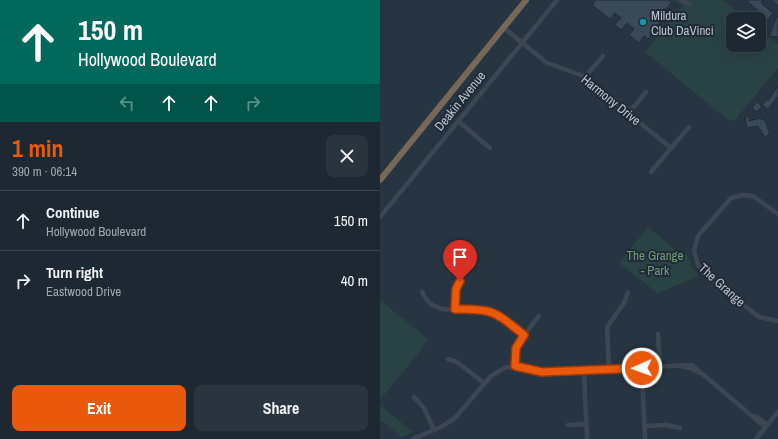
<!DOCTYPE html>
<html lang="en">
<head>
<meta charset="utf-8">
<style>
	body { margin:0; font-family:"Archivo Narrow",sans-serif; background:#2a343e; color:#f1f3f6; height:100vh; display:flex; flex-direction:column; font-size:15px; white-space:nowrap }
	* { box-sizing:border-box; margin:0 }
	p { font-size:13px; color:#a0a6ac }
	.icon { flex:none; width:22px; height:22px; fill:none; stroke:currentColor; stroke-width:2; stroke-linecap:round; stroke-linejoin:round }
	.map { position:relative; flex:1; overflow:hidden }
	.sheet { display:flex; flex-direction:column; background:#1d2832; width:380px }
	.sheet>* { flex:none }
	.hud { background:#00695c; color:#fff; overflow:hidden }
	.tools { position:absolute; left:346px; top:12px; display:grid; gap:8px }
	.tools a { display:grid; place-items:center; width:40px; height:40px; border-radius:8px; background:#1d2832; box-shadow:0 4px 16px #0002,0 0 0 1px #3b444d; font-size:20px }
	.pin { position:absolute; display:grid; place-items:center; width:34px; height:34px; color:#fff; margin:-41px -17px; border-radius:50% 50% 50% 0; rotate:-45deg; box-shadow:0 0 4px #0007 }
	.pin .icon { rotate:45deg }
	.me { position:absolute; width:44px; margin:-22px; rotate:268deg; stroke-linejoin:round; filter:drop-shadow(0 0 3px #0008) }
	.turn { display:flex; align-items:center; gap:14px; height:84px; padding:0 12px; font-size:18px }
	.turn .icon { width:52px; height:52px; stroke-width:2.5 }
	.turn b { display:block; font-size:28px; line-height:34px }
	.lanes { display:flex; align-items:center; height:38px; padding:0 12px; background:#0003; justify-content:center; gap:20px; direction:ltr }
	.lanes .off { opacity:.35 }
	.round { display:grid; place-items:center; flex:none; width:42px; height:42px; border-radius:8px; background:#2a343e }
	.summary { display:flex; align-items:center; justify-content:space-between; height:68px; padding:0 12px }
	h1 { font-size:24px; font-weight:800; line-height:30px; color:#ea580c }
	.primary-button { display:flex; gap:8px; margin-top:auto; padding:8px 12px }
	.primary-button a { flex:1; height:46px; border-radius:8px; background:#ea580c; color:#fff; font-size:16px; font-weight:800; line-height:46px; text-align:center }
	.primary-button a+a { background:#2a343e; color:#f1f3f6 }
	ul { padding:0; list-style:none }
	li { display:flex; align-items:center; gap:12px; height:60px; padding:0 12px; border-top:1px solid #3b444d }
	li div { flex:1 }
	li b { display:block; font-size:15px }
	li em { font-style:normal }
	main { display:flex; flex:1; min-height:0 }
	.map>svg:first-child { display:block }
</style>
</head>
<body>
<main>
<section class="sheet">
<div class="hud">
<div class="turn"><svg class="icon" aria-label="ahead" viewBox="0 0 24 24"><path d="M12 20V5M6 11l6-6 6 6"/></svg><div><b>150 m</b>Hollywood Boulevard</div></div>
<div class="lanes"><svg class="icon off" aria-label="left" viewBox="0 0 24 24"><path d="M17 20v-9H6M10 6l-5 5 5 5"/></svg><svg class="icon" aria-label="ahead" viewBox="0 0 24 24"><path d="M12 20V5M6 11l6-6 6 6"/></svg><svg class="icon" aria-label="ahead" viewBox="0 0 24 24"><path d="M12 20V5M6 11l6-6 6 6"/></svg><svg class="icon off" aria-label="right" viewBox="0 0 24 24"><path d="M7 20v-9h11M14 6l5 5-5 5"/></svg></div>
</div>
<div class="summary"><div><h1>1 min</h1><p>390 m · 06:14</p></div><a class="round"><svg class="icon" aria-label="close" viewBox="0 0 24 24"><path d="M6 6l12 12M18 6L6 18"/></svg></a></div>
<ul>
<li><svg class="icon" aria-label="ahead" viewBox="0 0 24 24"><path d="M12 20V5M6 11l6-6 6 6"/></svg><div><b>Continue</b><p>Hollywood Boulevard</p></div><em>150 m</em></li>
<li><svg class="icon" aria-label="right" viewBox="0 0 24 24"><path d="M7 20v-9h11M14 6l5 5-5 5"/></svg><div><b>Turn right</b><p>Eastwood Drive</p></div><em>40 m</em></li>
</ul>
<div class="primary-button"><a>Exit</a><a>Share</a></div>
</section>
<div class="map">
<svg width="398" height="439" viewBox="0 0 398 439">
	<rect width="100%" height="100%" fill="#273542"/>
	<g fill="#294243">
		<polygon points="294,0 344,0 367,19 353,19 353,45 379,45 379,29 398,44 398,68 355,120 349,121 265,52 302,6"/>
		<polygon points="268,227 302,255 307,254 312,267 319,276 277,293 239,263"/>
		<polygon points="0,300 49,340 0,400"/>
		<polygon points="0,405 33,432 22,437 2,421 0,422"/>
	</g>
	<g fill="#394958" stroke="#222d39">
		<polygon points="216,0 288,0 291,3 280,16 283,19 273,30 275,31 268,39 264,36 259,43 249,35 254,29 247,23 241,30 235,25 241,18 235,13 230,19 212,5"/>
		<polygon points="366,0 383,0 381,3 393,13 388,20"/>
		<polygon points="397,16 398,16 398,37 389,36"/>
		<polygon points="398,86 398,96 388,109 382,105 386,100 388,101"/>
		<polygon points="377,102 382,106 377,112 372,108"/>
		<polygon points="370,116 369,121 381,118 382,120 384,119 390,134 385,137 378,126 367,128 365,118"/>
	</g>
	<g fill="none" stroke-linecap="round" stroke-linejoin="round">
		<g stroke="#3b4652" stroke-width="4.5">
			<polyline points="301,0 310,5"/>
			<polyline points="396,0 398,2"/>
			<polyline points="124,28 167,63 201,75 291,148"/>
			<polyline points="204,78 223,56"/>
			<polyline points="248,114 266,92"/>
			<polyline points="78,121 110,148"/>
			<polyline points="271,172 309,127"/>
			<polyline points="398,214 373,196 362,195 351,198 318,236 314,251 318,265 340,286 379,317 398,321"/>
			<polyline points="0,217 177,0"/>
			<path d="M 42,292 C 55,322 87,303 111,311 C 123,315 134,327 144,335"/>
			<polyline points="75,309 76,289 80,281"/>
			<polyline points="278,334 280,367"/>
			<polyline points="68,359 77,362 104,383"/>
			<polyline points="135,366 137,344 159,316"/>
			<polyline points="304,367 311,368 319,373"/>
			<polyline points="262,368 265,439"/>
			<polyline points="229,369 227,327 244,303 248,292"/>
			<polyline points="204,370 207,439"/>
			<polyline points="34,397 44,408 54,430"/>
			<polyline points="375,416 388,425"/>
			<polyline points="188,425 206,424"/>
			<polyline points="265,426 287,425 300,428"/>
			<polyline points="33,439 61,427 75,418 111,376 124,368 135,366 162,372 312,365 385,427"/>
			<polyline points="376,439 398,412"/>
		</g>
		<polyline stroke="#776858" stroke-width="6" points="0,180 146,0"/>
	</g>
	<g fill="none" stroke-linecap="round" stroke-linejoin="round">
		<defs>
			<path id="route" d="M 80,281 L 76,289 L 75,309 C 114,309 114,311 144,335 L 136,348 L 135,366 L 162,372 L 262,368"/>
		</defs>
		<use href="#route" stroke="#983908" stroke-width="10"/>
		<use href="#route" stroke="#ea580c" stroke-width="7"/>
	</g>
	<circle fill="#0f9aa8" stroke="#202b37" stroke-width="1.5" cx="263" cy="22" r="4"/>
	<g text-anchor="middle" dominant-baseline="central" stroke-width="4" stroke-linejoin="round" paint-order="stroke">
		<g font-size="13" fill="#b8c1cc" stroke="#202b37" text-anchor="start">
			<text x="271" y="15">Mildura<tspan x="271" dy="15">Club DaVinci</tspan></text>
		</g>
		<g font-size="13" fill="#b8c1cc" stroke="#202b37">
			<text transform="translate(231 100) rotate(39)">Harmony Drive</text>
			<text transform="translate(80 101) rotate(-51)">Deakin Avenue</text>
			<text transform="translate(342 285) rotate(42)">The Grange</text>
		</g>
		<g font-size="13" fill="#709c76" stroke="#202b37">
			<text x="275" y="255">The Grange<tspan x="275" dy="15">- Park</tspan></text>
		</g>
	</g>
</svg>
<div class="tools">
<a><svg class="icon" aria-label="layers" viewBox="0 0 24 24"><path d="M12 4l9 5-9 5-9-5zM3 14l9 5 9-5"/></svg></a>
</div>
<div class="pin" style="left:80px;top:281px;background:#d93025"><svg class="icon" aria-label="arrive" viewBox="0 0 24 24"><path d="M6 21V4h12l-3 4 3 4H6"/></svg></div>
<svg class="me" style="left:262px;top:368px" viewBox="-20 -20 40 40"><circle r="17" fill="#ea580c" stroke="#fff" stroke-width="3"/><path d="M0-11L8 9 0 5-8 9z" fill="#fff"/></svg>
</div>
</main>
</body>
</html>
